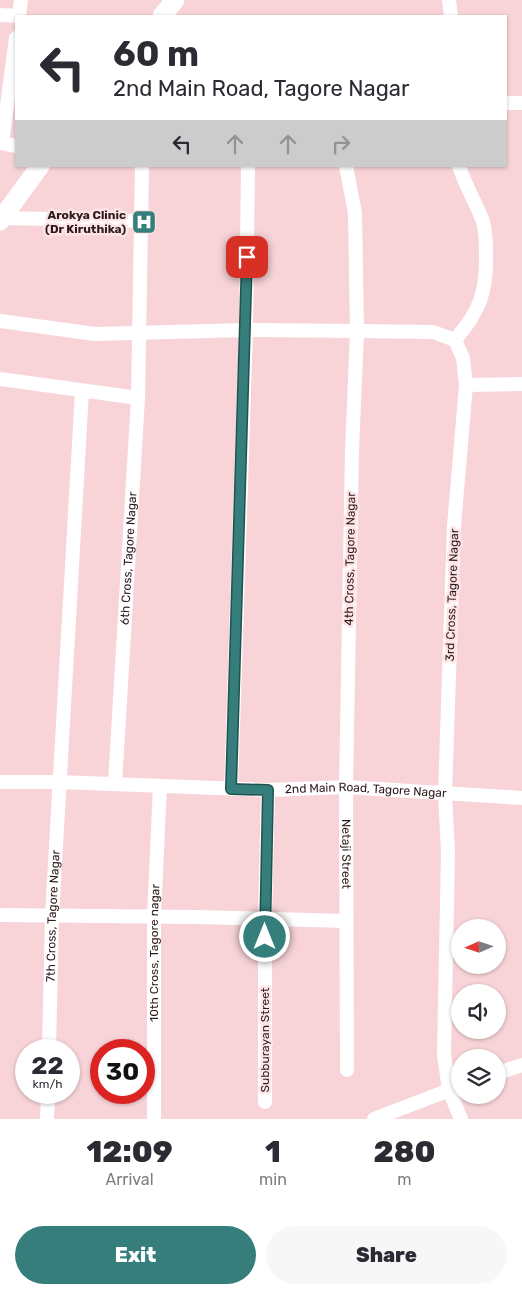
<!DOCTYPE html>
<html lang="en">
<head>
<meta charset="utf-8">
<style>
	body { margin:0; font-family:Rubik,sans-serif; background:#f7f7f7; color:#2b2b33; height:100vh; display:flex; flex-direction:column; font-size:19px; white-space:nowrap }
	* { box-sizing:border-box; margin:0 }
	p { font-size:16px; color:#7c7c81 }
	.icon { flex:none; width:28px; height:28px; fill:none; stroke:currentColor; stroke-width:2; stroke-linecap:round; stroke-linejoin:round }
	.map { position:relative; height:1119px; overflow:hidden }
	.drawer { display:flex; flex-direction:column; background:#fff; flex:1 }
	.drawer>* { flex:none }
	.guide { position:absolute; left:15px; top:15px; width:492px; height:152px; border-radius:0px; box-shadow:0 1px 4px #0004; background:#fff; color:#2b2b33; overflow:hidden }
	.needle { width:32px; rotate:267deg }
	.tools { position:absolute; left:451px; top:919px; display:grid; gap:10px }
	.tools a { display:grid; place-items:center; width:55px; height:55px; border-radius:50%; background:#fff; box-shadow:0 1px 4px #0004; font-size:25px }
	.speed { position:absolute; left:15px; top:1039px; display:flex; gap:10px; font-size:25px; font-weight:700; text-align:center }
	.speed>* { display:grid; place-content:center; width:65px; height:65px; border-radius:50%; background:#fff; box-shadow:0 1px 4px #0004; line-height:1 }
	.speed small { font-size:12px; font-weight:400 }
	.speed .limit { border:8px solid #d22; background:#fff; color:#111 }
	.pin { position:absolute; display:grid; place-items:center; width:42px; height:42px; color:#fff; margin:-21px; border-radius:10px; box-shadow:0 2px 8px #0006 }
	.me { position:absolute; width:55px; margin:-28px; rotate:0deg; stroke-linejoin:round; filter:drop-shadow(0 0 4px #0008) }
	.turn { display:flex; align-items:center; gap:18px; height:105px; padding:0 15px; font-size:22px }
	.turn .icon { width:65px; height:65px; stroke-width:2.5 }
	.turn b { display:block; font-size:35px; line-height:42px }
	.lanes { display:flex; align-items:center; height:48px; padding:0 15px; background:#0003; justify-content:center; gap:25px; direction:ltr }
	.lanes .off { opacity:.35 }
	.eta { display:flex; justify-content:space-evenly; align-items:center; height:85px; text-align:center }
	.eta b { font-size:30px; font-weight:800; line-height:35px }
	.cta { display:flex; gap:10px; margin-top:auto; padding:10px 15px }
	.cta a { flex:1; height:58px; border-radius:30px; background:#357e7b; color:#fff; font-size:20px; font-weight:800; line-height:58px; text-align:center }
	.cta a+a { background:#f7f7f7; color:#2b2b33 }
	.map>svg:first-child { display:block }
</style>
</head>
<body>
<div class="map">
<svg width="522" height="1119" viewBox="0 0 522 1119">
	<rect width="100%" height="100%" fill="#f8d4d8"/>
	<g fill="none" stroke-linecap="round" stroke-linejoin="round">
		<g stroke="#fff" stroke-width="14">
			<polyline points="449,0 451,16"/>
			<polyline points="0,15 19,16"/>
			<polyline points="19,16 21,0"/>
			<polyline points="506,103 522,103"/>
			<polyline points="0,143 16,146"/>
			<polyline points="2,143 16,38"/>
			<path id="s1" d="M 346,166 L 355,213 L 357,331 L 352,451 L 346,787 L 347,1070"/>
			<polyline points="3,218 141,221"/>
			<polyline points="0,321 95,334 246,330 357,331 433,332 455,340"/>
			<polyline points="455,340 463,358 466,385 454,526 445,794 448,852 444,1055 449,1090 461,1119"/>
			<path d="M 455,340 C 480,311 487,292 486,253 C 486,242 486,229 482,219 C 475,201 465,185 459,166"/>
			<polyline points="0,379 138,398"/>
			<polyline points="466,385 522,384"/>
			<path id="s2" d="M 0,782 L 59,782 L 268,790 L 346,787 L 522,798"/>
			<path id="s3" d="M 115,784 L 138,398 L 142,166"/>
			<polyline points="231,789 246,330 248,166"/>
			<polyline points="0,915 196,917 346,921"/>
			<path id="s4" d="M 49,1050 L 52,916 L 82,391"/>
			<polyline points="498,1073 522,1065"/>
			<polyline points="265,1102 265,918 268,790"/>
			<polyline points="47,1119 48,1092"/>
			<path id="s5" d="M 154,1119 L 154,916 L 160,786"/>
			<polyline points="374,1119 460,1086"/>
		</g>
		<g stroke="#fff" stroke-width="19">
			<polyline points="162,16 175,0"/>
			<polyline points="0,221 40,166"/>
		</g>
	</g>
	<g fill="none" stroke-linecap="round" stroke-linejoin="round">
		<defs>
			<polyline id="route" points="247,257 231,789 268,790 265,937"/>
		</defs>
		<use href="#route" stroke="#225250" stroke-width="12"/>
		<use href="#route" stroke="#357e7b" stroke-width="9"/>
	</g>
	<defs>
		<symbol id="hospital-square" viewBox="-11 -11 22 22"><rect x="-9" y="-9" width="18" height="18" rx="4" fill="#357e7b" stroke="#fde5e7"/><path d="M-5-5h3v3.5h4V-5h3V5h-3V1.5h-4V5h-3Z" fill="#fff"/></symbol>
	</defs>
	<g fill-rule="evenodd">
		<use href="#hospital-square" x="130" y="208" width="28" height="28"/>
	</g>
	<g text-anchor="middle" dominant-baseline="central" stroke-width="5" stroke-linejoin="round" paint-order="stroke">
		<g font-size="12" font-weight="bold" fill="#2e191c" stroke="#fde5e7" text-anchor="end">
			<text x="126" y="215">Arokya Clinic<tspan x="126" dy="14">(Dr Kiruthika)</tspan></text>
		</g>
		<g font-size="12" fill="#2e191c" stroke="#fde5e7">
			<text stroke="none"><textPath href="#s3" startOffset="226">6th Cross, Tagore Nagar</textPath></text>
			<text transform="translate(350 559) rotate(-89)">4th Cross, Tagore Nagar</text>
			<text transform="translate(452 595) rotate(-88)">3rd Cross, Tagore Nagar</text>
			<text stroke="none"><textPath href="#s2" startOffset="366">2nd Main Road, Tagore Nagar</textPath></text>
			<text stroke="none"><textPath href="#s1" startOffset="689">Netaji Street</textPath></text>
			<text stroke="none"><textPath href="#s4" startOffset="134">7th Cross, Tagore Nagar</textPath></text>
			<text stroke="none"><textPath href="#s5" startOffset="166">10th Cross, Tagore nagar</textPath></text>
			<text transform="translate(265 1040) rotate(-90)">Subburayan Street</text>
		</g>
	</g>
</svg>
<div class="tools">
<a><svg class="needle" viewBox="-14 -14 28 28"><path d="M0-13l5 13h-10z" fill="#e53935"/><path d="M0 13l5-13h-10z" fill="#7c7c81"/></svg></a>
<a><svg class="icon" aria-label="sound" viewBox="0 0 24 24"><path d="M4 9h4l5-4v14l-5-4H4zM17 9q2 3 0 6"/></svg></a>
<a><svg class="icon" aria-label="layers" viewBox="0 0 24 24"><path d="M12 4l9 5-9 5-9-5zM3 14l9 5 9-5"/></svg></a>
</div>
<div class="speed"><div>22<small>km/h</small></div><div class="limit">30</div></div>
<div class="pin" style="left:247px;top:257px;background:#d93025"><svg class="icon" aria-label="arrive" viewBox="0 0 24 24"><path d="M6 21V4h12l-3 4 3 4H6"/></svg></div>
<svg class="me" style="left:265px;top:937px" viewBox="-20 -20 40 40"><circle r="17" fill="#357e7b" stroke="#fff" stroke-width="3"/><path d="M0-11L8 9 0 5-8 9z" fill="#fff"/></svg>
<div class="guide">
<div class="turn"><svg class="icon" aria-label="left" viewBox="0 0 24 24"><path d="M17 20v-9H6M10 6l-5 5 5 5"/></svg><div><b>60 m</b>2nd Main Road, Tagore Nagar</div></div>
<div class="lanes"><svg class="icon" aria-label="left" viewBox="0 0 24 24"><path d="M17 20v-9H6M10 6l-5 5 5 5"/></svg><svg class="icon off" aria-label="ahead" viewBox="0 0 24 24"><path d="M12 20V5M6 11l6-6 6 6"/></svg><svg class="icon off" aria-label="ahead" viewBox="0 0 24 24"><path d="M12 20V5M6 11l6-6 6 6"/></svg><svg class="icon off" aria-label="right" viewBox="0 0 24 24"><path d="M7 20v-9h11M14 6l5 5-5 5"/></svg></div>
</div>
</div>
<section class="drawer">
<div class="eta">
<div><b>12:09</b><p>Arrival</p></div>
<div><b>1</b><p>min</p></div>
<div><b>280</b><p>m</p></div>
</div>
<div class="cta"><a>Exit</a><a>Share</a></div>
</section>
</body>
</html>
